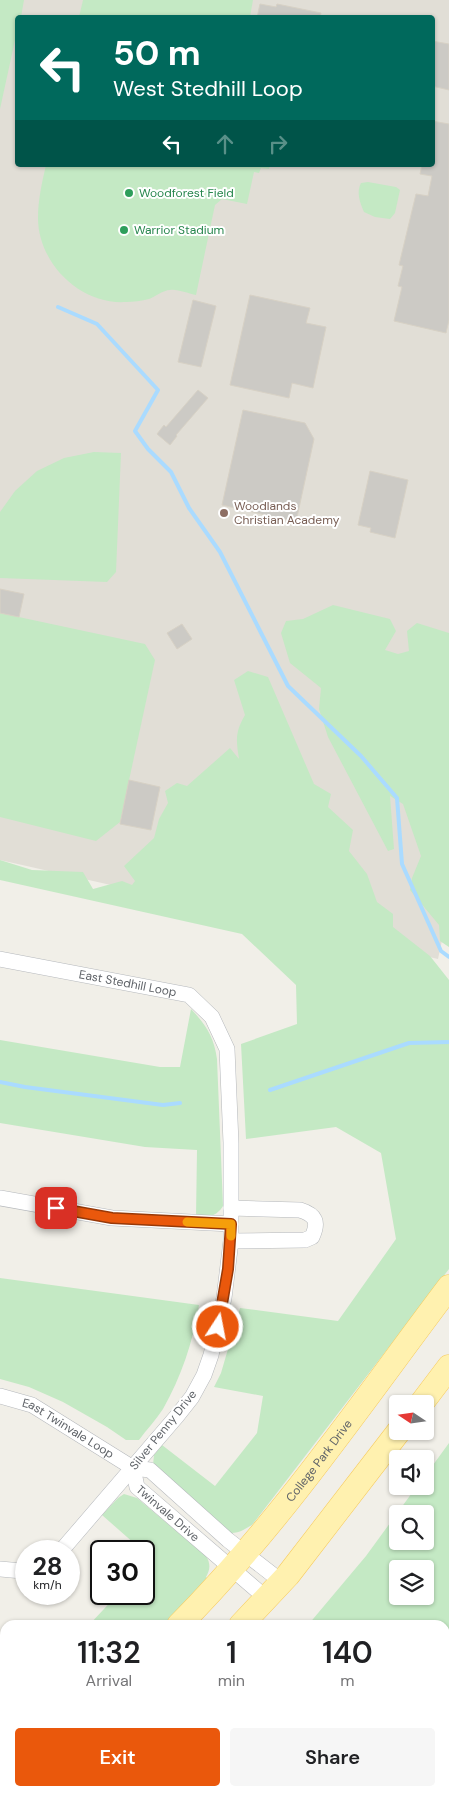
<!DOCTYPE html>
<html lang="en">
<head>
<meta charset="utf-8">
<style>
	body { margin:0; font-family:"DM Sans",sans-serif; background:#f6f6f6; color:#202124; height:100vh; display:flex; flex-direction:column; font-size:19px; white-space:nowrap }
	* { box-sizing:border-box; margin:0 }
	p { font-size:16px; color:#757577 }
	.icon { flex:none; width:28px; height:28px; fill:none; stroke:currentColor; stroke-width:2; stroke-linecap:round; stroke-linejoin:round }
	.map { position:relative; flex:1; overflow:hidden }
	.details { position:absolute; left:0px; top:1620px; width:450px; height:176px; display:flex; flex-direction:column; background:#fff; border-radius:15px 15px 0 0; box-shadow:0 1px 4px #0004 }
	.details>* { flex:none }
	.hud { position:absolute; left:15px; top:15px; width:420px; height:152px; border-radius:5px; box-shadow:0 1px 4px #0004; background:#00695c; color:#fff; overflow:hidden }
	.needle { width:32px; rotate:283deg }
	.buttons { position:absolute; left:389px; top:1395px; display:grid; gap:10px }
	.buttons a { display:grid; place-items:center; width:45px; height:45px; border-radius:5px; background:#fff; box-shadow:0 1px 4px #0004; font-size:25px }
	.speed { position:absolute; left:15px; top:1540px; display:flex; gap:10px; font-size:25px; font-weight:700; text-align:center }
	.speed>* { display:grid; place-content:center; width:65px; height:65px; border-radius:50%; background:#fff; box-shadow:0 1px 4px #0004; line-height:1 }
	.speed small { font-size:12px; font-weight:400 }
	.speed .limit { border:2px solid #111; border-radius:8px; background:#fff; color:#111 }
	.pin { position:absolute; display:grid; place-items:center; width:42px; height:42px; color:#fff; margin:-21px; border-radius:10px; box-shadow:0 2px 8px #0006 }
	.me { position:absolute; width:55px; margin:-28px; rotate:11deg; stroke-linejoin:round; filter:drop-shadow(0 0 4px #0008) }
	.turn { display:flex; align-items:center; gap:18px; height:105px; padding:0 15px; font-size:22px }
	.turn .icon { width:65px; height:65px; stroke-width:2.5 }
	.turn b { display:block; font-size:35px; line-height:42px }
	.lanes { display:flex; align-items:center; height:48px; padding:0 15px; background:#0003; justify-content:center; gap:25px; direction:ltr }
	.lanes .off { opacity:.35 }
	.eta { display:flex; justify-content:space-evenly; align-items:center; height:85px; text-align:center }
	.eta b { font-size:30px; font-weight:600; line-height:35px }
	.button { display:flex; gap:10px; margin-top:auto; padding:10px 15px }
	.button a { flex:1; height:58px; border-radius:5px; background:#ea580c; color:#fff; font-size:20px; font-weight:600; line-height:58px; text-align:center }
	.button a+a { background:#f6f6f6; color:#202124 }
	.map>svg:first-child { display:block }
</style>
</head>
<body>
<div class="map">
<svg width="449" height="1796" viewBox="0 0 449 1796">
	<rect width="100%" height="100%" fill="#f1efe8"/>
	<path fill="#e1ded6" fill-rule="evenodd" d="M 21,0 L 449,0 L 449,908 L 438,959 L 0,860 L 0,96 ZM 18,18 L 432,18 L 432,165 L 18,165 Z"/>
	<g fill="#c4e9c4" fill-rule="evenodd">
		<polygon points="0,0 24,0 21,17 18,18 17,31 0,109"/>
		<polygon points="83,0 253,0 250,17 79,17"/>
		<path d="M 46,165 L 270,165 L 269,169 L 261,168 L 259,173 L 254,172 L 247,204 L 222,199 L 215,205 L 196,295 C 189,294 178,289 170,290 C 163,290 155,297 149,299 C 142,301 133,302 126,302 C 80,305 38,263 38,218 C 38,200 42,182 46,165 Z"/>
		<path d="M 368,182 L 396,187 L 400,190 L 395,213 L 390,219 L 375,217 L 364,212 C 360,203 356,192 361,183 Z"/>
		<polygon points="94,452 121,453 116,572 107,582 0,578 0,512 15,491 37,471 64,458"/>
		<polygon points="333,605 390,619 396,631 385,650 398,654 409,651 407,631 417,623 449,633 449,947 440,941 439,925 410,890 412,878 421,856 403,804 390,796 394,849 388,851 328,737 319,709 321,688 290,663 281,633 286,621 303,619"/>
		<polygon points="0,613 145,644 155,660 120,822 96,841 0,817"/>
		<path d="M 248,671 L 268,677 L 314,784 L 331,794 L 328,807 L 353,830 L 349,851 L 367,874 L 377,902 L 393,914 L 393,927 L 430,956 L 449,980 L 449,1269 L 252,1525 C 244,1529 241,1533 231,1533 L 153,1465 L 154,1455 L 162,1445 L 215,1486 L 257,1433 L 263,1396 L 214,1387 L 221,1373 L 240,1308 L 338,1321 L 396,1239 L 381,1153 L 336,1127 L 246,1139 L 241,1044 L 297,1024 L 296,985 L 242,934 L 0,880 L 0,860 L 32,870 L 83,872 L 93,889 L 122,881 L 132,885 L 135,881 L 124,866 L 154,838 L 159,819 L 168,803 L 165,791 L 177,783 L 187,786 L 230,748 L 239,759 C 236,740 235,732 245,715 L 234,680 Z"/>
		<path d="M 191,1009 C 206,1025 214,1037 217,1059 L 223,1206 C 216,1217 209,1217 196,1217 L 197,1150 L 145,1147 L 0,1123 L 0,1040 L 160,1067 L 180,1067 Z"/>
		<path d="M 0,1278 L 199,1305 C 193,1342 181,1377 163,1409 C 156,1420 146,1430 139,1440 L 126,1440 L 107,1427 L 63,1402 L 29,1387 L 0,1379 Z"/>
		<path d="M 449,1443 L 449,1753 L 445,1755 L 445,1625 L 308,1625 L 366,1556 L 417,1486 L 425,1486 L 425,1476 ZM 398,1514 L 425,1514 L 425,1541 L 398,1541 ZM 398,1569 L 425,1569 L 425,1596 L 398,1596 Z"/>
		<path d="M 124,1494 L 137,1498 L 206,1556 C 211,1564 210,1570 206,1577 L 207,1578 L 163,1625 L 89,1625 L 118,1594 L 144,1594 L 144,1568 L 152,1559 L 102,1515 L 118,1498 Z"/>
		<polygon points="5,1706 5,1779 0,1783 0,1711"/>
		<polygon points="449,1784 449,1796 424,1796 434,1791 445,1791 445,1786"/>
		<polygon points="157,1791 376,1791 367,1796 153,1796"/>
	</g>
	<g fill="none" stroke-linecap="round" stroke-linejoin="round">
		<g stroke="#aadbff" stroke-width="4">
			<polyline points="58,307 97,324 158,390 135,431 148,449 171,472 189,508 220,552 288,686 361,756 397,798 402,864 441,951 449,957"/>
			<polyline points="0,1082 25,1087 163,1105 180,1103"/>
			<polyline points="270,1090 409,1043 449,1042"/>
		</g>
	</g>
	<g fill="#cccac5" stroke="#d7d1c5">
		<polygon points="260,4 276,7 277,4 321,13 320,18 257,18"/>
		<polygon points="432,41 449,44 449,90 432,86"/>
		<polygon points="432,121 449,124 449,320 446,333 394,321 402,287 398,286 403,266 399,265 416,194 428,196 432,176 420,174 422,165 432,165"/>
		<polygon points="250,295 310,308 306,323 326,327 313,388 292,383 289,398 230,385"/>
		<polygon points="193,300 216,306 201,367 178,362"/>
		<polygon points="198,390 208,398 176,435 177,436 170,445 157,434 164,425 166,427"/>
		<polygon points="243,410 305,423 314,439 296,522 222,505"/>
		<polygon points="370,471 408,480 395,538 370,532 371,528 358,525"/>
		<polygon points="0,589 24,594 19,617 0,613"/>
		<polygon points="182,624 192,639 177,649 167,633"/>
		<polygon points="129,780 160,787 151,830 120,824"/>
	</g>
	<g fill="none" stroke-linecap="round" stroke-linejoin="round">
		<defs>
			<g id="street">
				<path id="s1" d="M 0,959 L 189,995 L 212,1017 L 227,1049 L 231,1143 L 231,1241 L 224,1298 L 211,1355 L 204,1375 L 192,1397 L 177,1416 L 61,1551"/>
				<polyline points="0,1198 112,1218 231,1224"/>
				<path d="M 231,1241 L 305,1240 L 312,1237 C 319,1222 316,1215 300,1210 L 231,1208"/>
				<path id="s2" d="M 0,1396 L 32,1405 L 133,1468 L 150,1470 L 228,1540 L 282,1582"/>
				<path id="s3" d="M 133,1468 L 137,1487 L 266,1598"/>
				<polyline points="0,1569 22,1571 26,1570"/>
			</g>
			<g id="primary">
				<polyline points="421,1404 449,1367"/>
				<path id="s4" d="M 179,1625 C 281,1522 362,1402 449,1287"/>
				<polyline points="241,1625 288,1575 399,1431"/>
				<polyline points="1,1796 6,1791"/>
				<polyline points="75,1796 80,1791"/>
			</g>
		</defs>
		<use href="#street" stroke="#b5b8bc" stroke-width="16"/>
		<use href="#primary" stroke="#f7ca5b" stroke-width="25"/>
		<use href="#street" stroke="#fff" stroke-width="15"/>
		<use href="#primary" stroke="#fff1af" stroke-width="24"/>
	</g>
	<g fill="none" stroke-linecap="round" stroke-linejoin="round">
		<defs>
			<polyline id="route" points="56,1208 112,1218 231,1224 228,1269 218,1327"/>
		</defs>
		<use href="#route" stroke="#983908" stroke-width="12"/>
		<use href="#route" stroke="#ea580c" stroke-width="9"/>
		<polyline stroke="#f59e0b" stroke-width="9" points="187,1222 231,1224 231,1236"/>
	</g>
	<g fill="#2e9e5b" stroke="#fff" stroke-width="2">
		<circle cx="129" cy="193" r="5"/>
		<circle cx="124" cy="230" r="5"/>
	</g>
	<circle fill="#8d6e63" stroke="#fff" stroke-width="2" cx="224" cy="513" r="5"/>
	<g text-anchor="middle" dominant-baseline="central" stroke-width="4" stroke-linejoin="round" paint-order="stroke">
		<g font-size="12" fill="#27864d" stroke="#fff" text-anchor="start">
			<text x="139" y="193">Woodforest Field</text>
			<text x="134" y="230">Warrior Stadium</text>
		</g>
		<g font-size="12" fill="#785e54" stroke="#fff" text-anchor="start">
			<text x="234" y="506">Woodlands<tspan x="234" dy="14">Christian Academy</tspan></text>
		</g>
		<g font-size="12" fill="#5f6368" stroke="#fff">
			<text stroke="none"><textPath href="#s1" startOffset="130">East Stedhill Loop</textPath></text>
			<text stroke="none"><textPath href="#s2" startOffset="76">East Twinvale Loop</textPath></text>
			<text transform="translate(163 1430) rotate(-51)">Silver Penny Drive</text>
			<text stroke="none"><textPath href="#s4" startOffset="216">College Park Drive</textPath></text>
			<text stroke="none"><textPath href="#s3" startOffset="60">Twinvale Drive</textPath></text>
		</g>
	</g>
</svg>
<div class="buttons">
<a><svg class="needle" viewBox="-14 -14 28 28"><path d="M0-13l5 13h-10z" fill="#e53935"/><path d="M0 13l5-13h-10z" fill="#757577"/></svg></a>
<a><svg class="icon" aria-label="sound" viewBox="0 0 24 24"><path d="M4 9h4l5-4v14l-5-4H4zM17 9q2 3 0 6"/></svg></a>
<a><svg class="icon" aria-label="search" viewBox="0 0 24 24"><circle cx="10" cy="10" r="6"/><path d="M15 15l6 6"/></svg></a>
<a><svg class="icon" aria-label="layers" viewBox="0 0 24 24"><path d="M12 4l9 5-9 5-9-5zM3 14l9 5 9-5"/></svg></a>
</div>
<div class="speed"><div>28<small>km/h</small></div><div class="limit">30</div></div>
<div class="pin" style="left:56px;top:1208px;background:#d93025"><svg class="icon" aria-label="arrive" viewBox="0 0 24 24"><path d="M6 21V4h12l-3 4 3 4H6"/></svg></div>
<svg class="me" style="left:218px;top:1327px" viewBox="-20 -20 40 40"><circle r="17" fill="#ea580c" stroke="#fff" stroke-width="3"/><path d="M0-11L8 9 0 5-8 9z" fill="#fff"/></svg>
<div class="hud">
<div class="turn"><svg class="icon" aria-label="left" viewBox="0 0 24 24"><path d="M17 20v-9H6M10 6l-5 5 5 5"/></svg><div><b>50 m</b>West Stedhill Loop</div></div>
<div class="lanes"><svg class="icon" aria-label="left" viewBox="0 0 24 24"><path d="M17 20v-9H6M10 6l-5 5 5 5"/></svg><svg class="icon off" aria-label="ahead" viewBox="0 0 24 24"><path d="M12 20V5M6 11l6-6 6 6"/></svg><svg class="icon off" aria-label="right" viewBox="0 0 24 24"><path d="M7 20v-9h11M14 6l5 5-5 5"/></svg></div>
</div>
<section class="details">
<div class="eta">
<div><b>11:32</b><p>Arrival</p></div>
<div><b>1</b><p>min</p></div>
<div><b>140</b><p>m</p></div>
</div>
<div class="button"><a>Exit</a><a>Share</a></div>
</section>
</div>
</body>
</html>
